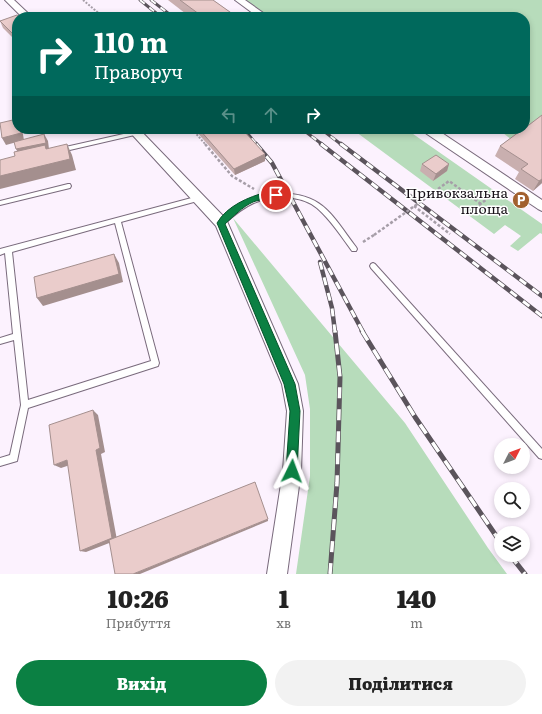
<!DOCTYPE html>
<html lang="uk">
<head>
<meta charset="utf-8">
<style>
	body { margin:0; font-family:Literata,serif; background:#f2f2f2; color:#222; height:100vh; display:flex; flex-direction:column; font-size:15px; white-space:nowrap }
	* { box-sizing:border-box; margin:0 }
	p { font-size:13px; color:#767676 }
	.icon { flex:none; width:22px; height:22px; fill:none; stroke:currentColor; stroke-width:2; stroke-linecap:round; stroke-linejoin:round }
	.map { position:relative; height:574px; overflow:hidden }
	.panel { display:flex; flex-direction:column; background:#fff; flex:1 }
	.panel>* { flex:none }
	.top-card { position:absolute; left:12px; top:12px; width:518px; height:122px; border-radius:16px; box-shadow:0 2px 6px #0003; background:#00695c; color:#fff; overflow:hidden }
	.needle { width:26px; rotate:48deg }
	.controls { position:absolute; left:494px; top:438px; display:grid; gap:8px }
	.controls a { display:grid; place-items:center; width:36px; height:36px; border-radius:50%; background:#fff; box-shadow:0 2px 6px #0003; font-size:20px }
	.pin { position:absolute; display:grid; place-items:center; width:34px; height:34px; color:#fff; margin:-17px; border:2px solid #fff; border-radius:50%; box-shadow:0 1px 4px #0007 }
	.me { position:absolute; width:44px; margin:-22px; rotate:3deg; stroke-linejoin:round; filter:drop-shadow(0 0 3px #0008) }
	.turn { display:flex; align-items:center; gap:14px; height:84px; padding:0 16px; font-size:18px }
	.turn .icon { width:52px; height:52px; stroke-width:2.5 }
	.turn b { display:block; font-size:28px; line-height:34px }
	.lanes { display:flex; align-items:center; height:38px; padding:0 16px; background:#0003; justify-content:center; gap:20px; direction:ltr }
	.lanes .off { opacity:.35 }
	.eta { display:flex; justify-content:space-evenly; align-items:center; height:68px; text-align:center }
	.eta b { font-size:24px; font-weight:800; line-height:28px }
	.primary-button { display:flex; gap:8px; margin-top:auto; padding:8px 16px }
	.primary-button a { flex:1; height:46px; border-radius:24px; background:#0b8043; color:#fff; font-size:16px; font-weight:800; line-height:46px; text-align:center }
	.primary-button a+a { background:#f2f2f2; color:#222 }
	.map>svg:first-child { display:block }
</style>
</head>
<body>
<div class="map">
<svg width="542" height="574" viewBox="0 0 542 574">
	<rect width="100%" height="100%" fill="#fcf2fe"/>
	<g fill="#b7dcbb">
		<polygon points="244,0 542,0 542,120 513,141 498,129 525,129 525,17 269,17"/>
		<polygon points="352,129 406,129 542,224 542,234 540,233 518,251 510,246 521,236 505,225 494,234"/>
		<polygon points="233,218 405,423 488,548 507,574 296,574 310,476 310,409 305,375"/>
	</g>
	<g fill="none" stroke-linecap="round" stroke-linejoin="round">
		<defs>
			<g id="lane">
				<polygon points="137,131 139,132 139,134 61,152 58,150 61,148"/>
				<polygon points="68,184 70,184 71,186 70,188 0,205 0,201"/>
				<path d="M 272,193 C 322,192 329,211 356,247 L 357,249 L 356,251 L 352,251 C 341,236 331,220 317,208 C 310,202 301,199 292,198 C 261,195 245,205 223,225 L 219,225 L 218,223 L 219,221 C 235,207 250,196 272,193 Z"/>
				<path d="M 199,196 L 202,198 L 201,200 L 121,222 L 159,363 L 158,366 L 28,408 L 17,461 L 0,466 L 0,458 L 10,455 L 21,405 L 14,340 L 0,344 L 0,338 L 13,334 L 5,253 L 0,255 L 0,249 ZM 115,223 L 151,361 L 28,400 L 12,252 Z"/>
				<polygon points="373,263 375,264 542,449 542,459 539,458 371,268 370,266 371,264"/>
			</g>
			<g id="street">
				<polygon points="5,0 14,0 32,17 22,17"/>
				<polygon points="235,0 245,0 269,17 258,17"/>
				<polygon points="127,129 139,129 226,219 298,384 303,411 301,471 287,574 267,574 283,471 287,411 282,384 216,226"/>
				<polygon points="422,129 436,129 542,200 542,211 538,209 424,132"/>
			</g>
		</defs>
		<use href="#lane" stroke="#796a7c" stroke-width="2"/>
		<use href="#street" stroke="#796a7c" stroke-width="2"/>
		<g stroke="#a69ea8" stroke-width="2" stroke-dasharray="2 1.5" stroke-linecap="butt">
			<polyline points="83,0 103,17"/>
			<polyline points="192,129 206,145"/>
		</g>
		<g stroke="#a69ea8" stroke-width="2.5" stroke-dasharray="3 2" stroke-linecap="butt">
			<polyline points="205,144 232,176 254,189"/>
			<polyline points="430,195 449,181 481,204"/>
			<polyline points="414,206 450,234"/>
			<polyline points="467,214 495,193"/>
			<polyline points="363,242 374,235"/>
		</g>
		<use href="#lane" fill="#fff" fill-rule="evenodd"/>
		<use href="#street" fill="#fff" fill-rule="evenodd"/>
		<defs>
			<g id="rail-far2">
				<polyline points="140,0 161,17"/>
				<polyline points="151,0 173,17"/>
				<polyline points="244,129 257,145"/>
				<polyline points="302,129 323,145"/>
				<polyline points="321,129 342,145"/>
			</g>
			<g id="rail-far1">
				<polyline points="256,144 272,163 363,332"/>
				<polyline points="321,144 542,316"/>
				<polyline points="341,144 542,296"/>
				<polyline points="320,262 332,308 335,332"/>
			</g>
			<g id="rail">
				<polyline points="362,331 415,417 501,543"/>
				<polyline points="510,555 525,574"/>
				<polyline points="330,574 337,483 340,377 335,331"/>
			</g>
		</defs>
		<use href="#rail-far2" stroke="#5b545c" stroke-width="3"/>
		<use href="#rail-far1" stroke="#5b545c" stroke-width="4.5"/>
		<use href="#rail" stroke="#5b545c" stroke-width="5"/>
		<use href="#rail-far2" stroke="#fff" stroke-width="2" stroke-dasharray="6" stroke-linecap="butt"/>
		<use href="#rail-far1" stroke="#fff" stroke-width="3" stroke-dasharray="8" stroke-linecap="butt"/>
		<use href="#rail" stroke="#fff" stroke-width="3.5" stroke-dasharray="11" stroke-linecap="butt"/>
		<polyline stroke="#a69ea8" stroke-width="2.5" stroke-dasharray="3 2" stroke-linecap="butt" points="374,235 430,195"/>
	</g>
	<g fill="#c9afaf">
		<polygon points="168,0 213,0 237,17 190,17"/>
		<polygon points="17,17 17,42 3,28 0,21"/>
		<polygon points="542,115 542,183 533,191 515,179 519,172 495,156 500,146"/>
		<polygon points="194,129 242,129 265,154 265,161 235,175"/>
		<polygon points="422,164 449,164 447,171 433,181 420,171"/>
	</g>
	<g fill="#a48f8e">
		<polygon points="20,129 22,129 24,140 6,145 2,138"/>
		<polygon points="44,134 48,141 49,149 20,156 16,149"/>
		<polygon points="67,144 72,155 76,170 0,189 0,176"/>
		<polygon points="265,154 265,161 235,175 234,169"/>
		<polygon points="449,164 447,171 433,181 436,174"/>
		<polygon points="542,179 542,183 533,191 539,181"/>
		<polygon points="114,254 119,263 123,282 43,306 37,298"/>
		<polygon points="93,410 98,415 105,452 101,454 117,540 86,552 80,551 96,450"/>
		<polygon points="67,460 73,464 61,468 54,465"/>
		<polygon points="268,519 268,521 140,574 133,574"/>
	</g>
	<g fill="#eacccb" stroke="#a48f8e">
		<polygon points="180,0 213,0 237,17 203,17"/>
		<polygon points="17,15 20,17 17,17 17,38 0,21"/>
		<polygon points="542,115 542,179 539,181 521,169 528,164 500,146 523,129 525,129 525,128"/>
		<polygon points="17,119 17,129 20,129 21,133 2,138 0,123"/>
		<polygon points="199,129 242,129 265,154 234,169"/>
		<polygon points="44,134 46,143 16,149 14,142"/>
		<polygon points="67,144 70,159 0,176 0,160 15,156 14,152 45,145 46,149"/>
		<polygon points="436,155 449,164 436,174 422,164"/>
		<polygon points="114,254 119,274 37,298 34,277"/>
		<polygon points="93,410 100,448 96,450 112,538 80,551 67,460 54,465 49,425"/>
		<polygon points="255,482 268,519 133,574 115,574 109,540"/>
	</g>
	<path fill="#0b8043" stroke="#07532c" d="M 267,192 L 276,192 L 280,195 C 276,199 260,199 253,202 C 242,207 234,216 225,224 L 295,384 L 300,411 L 297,471 L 295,475 L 292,477 L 288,475 L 286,471 L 290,411 L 284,384 L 217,223 C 227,206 248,197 267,192 Z"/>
	<defs>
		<symbol id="parking-disc" viewBox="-11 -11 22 22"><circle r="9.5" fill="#a2602e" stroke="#fff"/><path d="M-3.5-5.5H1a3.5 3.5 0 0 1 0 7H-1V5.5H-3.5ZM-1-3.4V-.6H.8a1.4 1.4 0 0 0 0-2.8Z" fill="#fff"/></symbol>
	</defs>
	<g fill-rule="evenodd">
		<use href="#parking-disc" x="511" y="190" width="20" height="20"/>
	</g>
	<g text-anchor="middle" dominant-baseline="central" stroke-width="3" stroke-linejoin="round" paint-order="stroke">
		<g font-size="14" fill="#161017" stroke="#fff" text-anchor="end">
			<text x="508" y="192">Привокзальна<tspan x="508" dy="16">площа</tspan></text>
		</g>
	</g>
</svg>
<div class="controls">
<a><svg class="needle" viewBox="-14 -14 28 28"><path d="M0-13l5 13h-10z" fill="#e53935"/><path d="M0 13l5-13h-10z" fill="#767676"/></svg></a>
<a><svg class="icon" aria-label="search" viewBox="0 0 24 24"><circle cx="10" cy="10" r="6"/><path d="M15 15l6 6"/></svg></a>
<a><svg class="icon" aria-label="layers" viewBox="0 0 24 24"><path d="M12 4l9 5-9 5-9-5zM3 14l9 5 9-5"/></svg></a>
</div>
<div class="pin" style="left:276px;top:195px;background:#d93025"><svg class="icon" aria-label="arrive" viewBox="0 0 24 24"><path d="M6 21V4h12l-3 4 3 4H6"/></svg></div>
<svg class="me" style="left:292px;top:471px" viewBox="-20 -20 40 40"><path d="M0-17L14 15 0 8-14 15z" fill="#0b8043" stroke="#fff" stroke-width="4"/></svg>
<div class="top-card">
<div class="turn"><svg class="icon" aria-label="right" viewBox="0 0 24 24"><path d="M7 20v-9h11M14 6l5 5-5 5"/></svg><div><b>110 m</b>Праворуч</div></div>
<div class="lanes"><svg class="icon off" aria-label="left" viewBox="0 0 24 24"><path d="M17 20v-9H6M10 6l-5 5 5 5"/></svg><svg class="icon off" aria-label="ahead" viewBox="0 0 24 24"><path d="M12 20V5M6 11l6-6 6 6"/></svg><svg class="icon" aria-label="right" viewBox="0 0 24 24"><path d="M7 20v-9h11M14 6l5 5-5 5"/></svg></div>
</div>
</div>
<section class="panel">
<div class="eta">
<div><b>10:26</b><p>Прибуття</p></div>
<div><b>1</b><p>хв</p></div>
<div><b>140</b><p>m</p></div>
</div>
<div class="primary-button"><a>Вихід</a><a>Поділитися</a></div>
</section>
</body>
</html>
